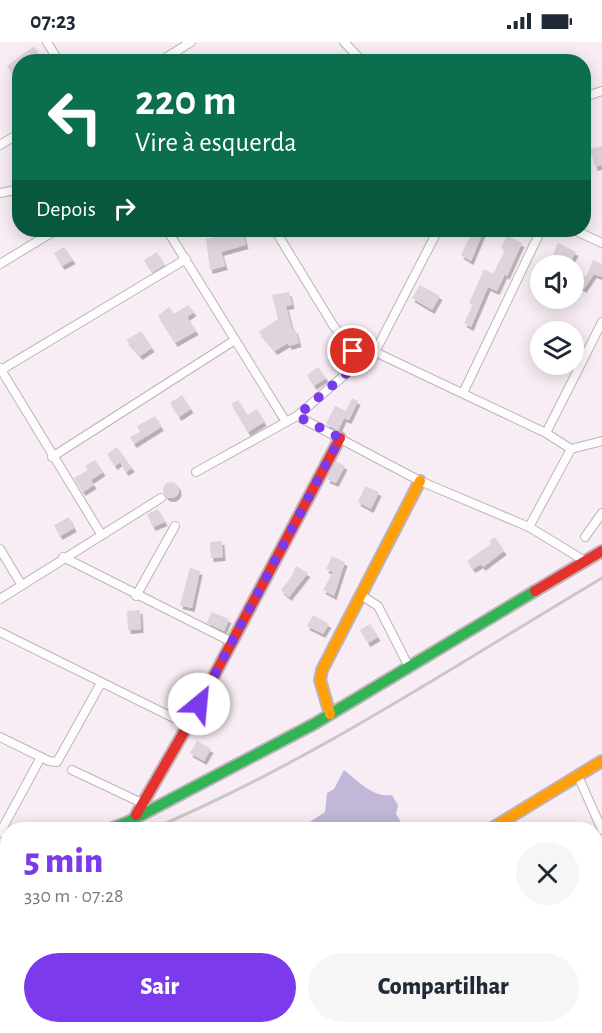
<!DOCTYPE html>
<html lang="pt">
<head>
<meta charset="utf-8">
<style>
	body { margin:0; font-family:"Alegreya Sans",sans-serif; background:#f6f6f7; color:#1f2937; height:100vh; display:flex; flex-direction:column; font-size:22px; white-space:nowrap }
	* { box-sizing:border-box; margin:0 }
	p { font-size:20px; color:#747a83 }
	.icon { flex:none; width:33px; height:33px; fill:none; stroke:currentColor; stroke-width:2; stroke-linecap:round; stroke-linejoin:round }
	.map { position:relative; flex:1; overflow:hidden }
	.drawer { position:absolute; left:0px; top:780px; width:603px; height:212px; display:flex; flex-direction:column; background:#fff; border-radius:24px 24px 0 0; box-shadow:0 3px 15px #0003 }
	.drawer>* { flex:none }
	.hud { position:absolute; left:12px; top:12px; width:579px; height:183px; border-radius:24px; box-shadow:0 3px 15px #0003; background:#0b6e4f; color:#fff; overflow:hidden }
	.controls { position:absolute; left:530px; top:213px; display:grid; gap:12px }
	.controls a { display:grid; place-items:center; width:54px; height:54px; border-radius:50%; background:#fff; box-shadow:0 3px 15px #0003; font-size:30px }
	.pin { position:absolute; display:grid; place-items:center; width:51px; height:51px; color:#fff; margin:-26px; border:3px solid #fff; border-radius:50%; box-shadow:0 2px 6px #0007 }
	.me { position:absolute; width:66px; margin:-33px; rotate:28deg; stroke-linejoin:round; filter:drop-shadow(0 0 4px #0008) }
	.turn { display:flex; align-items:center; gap:21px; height:126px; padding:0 24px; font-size:27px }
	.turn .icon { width:78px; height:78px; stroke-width:2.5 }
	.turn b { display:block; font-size:42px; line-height:51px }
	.then { display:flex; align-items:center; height:57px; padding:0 24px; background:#0003; gap:12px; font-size:22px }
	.round { display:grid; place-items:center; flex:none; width:63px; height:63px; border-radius:32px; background:#f6f6f7 }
	.overview { display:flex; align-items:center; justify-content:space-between; height:102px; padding:0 24px }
	h1 { font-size:36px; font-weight:800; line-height:45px; color:#7c3aed }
	.button { display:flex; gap:12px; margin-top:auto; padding:12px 24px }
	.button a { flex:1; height:69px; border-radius:36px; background:#7c3aed; color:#fff; font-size:24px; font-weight:800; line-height:69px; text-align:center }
	.button a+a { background:#f6f6f7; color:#1f2937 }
	.status { display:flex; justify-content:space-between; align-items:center; height:42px; padding:0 30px; background:#fff; direction:ltr }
	.status svg { height:16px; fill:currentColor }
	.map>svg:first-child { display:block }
</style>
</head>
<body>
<div class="status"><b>07:23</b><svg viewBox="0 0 49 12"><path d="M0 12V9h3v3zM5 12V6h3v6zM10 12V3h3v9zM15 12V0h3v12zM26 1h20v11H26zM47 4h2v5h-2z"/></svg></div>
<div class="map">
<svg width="602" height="991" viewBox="0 0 602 991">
	<defs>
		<filter id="shadow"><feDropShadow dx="2.5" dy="4" stdDeviation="0" flood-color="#0004"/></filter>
	</defs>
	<rect width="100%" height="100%" fill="#f8edf4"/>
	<path fill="#c1b8d9" d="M 344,728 C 358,739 373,756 392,753 L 398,763 L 396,772 L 405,787 L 299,787 L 325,770 L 327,751 L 334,747 Z"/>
	<g fill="#dfd4de" filter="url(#shadow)">
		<polygon points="34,4 43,20 20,20 20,44 7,24"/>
		<polygon points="602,104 602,123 595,125 590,107"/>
		<polygon points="473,188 484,188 471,219 461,213"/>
		<polygon points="242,189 246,203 221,210 225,224 210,228 206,197"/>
		<polygon points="507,194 522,201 507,234 505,232 497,249 488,245 471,285 464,281 473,263 469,261 484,227 493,232 505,208 501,206"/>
		<polygon points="558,201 576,210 570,221 553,212"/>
		<polygon points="64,205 73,218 62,224 54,211"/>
		<polygon points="157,210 164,223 152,231 144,218"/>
		<polygon points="593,218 602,222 602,235 594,232 584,247 575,241 581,232 586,235"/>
		<polygon points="420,243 440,254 432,268 412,256"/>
		<polygon points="289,250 292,263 286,264 292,288 295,287 299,301 289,304 288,301 275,309 259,290 278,277 272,253"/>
		<polygon points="188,263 194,270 187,275 196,289 175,301 158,274 169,265 174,272"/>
		<polygon points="141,289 152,306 140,314 126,298"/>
		<polygon points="318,325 326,336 314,344 307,333"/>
		<polygon points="182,353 191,367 179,375 170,361"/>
		<polygon points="352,356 358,359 349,378 344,376 338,389 326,382 335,364 346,369"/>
		<polygon points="238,358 247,373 257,367 264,380 248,390 231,362"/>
		<polygon points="155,374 161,385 134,402 130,395 140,390 137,384"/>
		<polygon points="117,405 132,426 126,430 120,420 115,424 107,412"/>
		<polygon points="95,418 103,430 91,438 94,443 83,450 74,436 88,428 85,424"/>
		<polygon points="336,419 345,424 336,441 327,437"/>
		<circle cx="171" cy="448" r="8"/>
		<polygon points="365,444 379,450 371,467 358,460"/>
		<polygon points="158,467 165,480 153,485 147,472"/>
		<polygon points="69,475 74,486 60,494 54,483"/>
		<polygon points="495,495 504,509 483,525 481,522 473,527 467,519 491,502 489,499"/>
		<polygon points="222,499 223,515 211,516 210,500"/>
		<polygon points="332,514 345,520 334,554 323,548 333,530 326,527"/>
		<polygon points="296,524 308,531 289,555 281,548 292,534"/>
		<polygon points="190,526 200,529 192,566 180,563"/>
		<polygon points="140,568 141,587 128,588 127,569"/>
		<polygon points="211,570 229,577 224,589 207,581"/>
		<polygon points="313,573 329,582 323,592 307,584"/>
		<polygon points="370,582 378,595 368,601 360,588"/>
		<polygon points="197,699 211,707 204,719 190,711"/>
	</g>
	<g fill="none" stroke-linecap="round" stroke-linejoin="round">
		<defs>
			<g id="street">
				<polyline points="47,0 59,20"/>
				<polyline points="344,0 363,20"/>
				<polyline points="159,20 191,0"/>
				<polyline points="584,55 602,49"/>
				<polyline points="0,103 20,91"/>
				<polyline points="0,151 20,147"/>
				<polyline points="167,188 286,380"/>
				<polyline points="275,188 333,283 353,309"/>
				<polyline points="574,188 602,201"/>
				<polyline points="0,222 56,188"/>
				<polyline points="353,309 364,307 375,310 438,188"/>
				<polyline points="375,310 546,391 571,407"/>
				<polyline points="0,326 101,492"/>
				<polyline points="1,328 186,217"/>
				<polyline points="463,351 541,188"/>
				<polyline points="297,374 420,439 529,485 585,519"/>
				<polyline points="546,391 602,280"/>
				<polyline points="52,415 235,298"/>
				<polyline points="196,430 297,374 348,330 353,309"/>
				<polyline points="529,485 571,407 602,399"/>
				<polyline points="585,495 602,471"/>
				<polyline points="0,507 21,542"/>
				<polyline points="63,515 232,600"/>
				<polyline points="361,553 378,564 409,625"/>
				<polyline points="136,554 175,484"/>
				<polyline points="0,557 161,456"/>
				<polyline points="0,590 188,683"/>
				<polyline points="0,695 49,719 57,720 101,641"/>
				<polyline points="72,728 144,762"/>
				<polyline points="578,734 602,788"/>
				<polyline points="0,791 41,715"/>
				<polyline points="0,812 8,811"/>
				<polyline points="596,921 602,917"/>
				<polyline points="6,968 8,969"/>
				<polyline points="37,984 38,991"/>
				<polyline points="204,984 209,991"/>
				<polyline points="304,984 309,991"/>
				<polyline points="413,984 417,991"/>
			</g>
			<polyline id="fast" points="107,788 128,780 314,682 535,549"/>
			<g id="slow">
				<polyline points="330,672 320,638 322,628 420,439"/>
				<polyline points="489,788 602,719"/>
				<polyline points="149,991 160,984"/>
			</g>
			<g id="jam">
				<polyline points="535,549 602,509"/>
				<polyline points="136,773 188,683 340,396"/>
			</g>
		</defs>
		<use href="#street" stroke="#bdb3b9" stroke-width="10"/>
		<use href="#fast" stroke="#bdb3b9" stroke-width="14"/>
		<use href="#slow" stroke="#bdb3b9" stroke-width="14"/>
		<use href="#jam" stroke="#bdb3b9" stroke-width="14"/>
		<use href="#street" stroke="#fefcfd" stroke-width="8"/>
		<use href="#fast" stroke="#30b455" stroke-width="10"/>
		<use href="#slow" stroke="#ff9f0a" stroke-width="10"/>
		<use href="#jam" stroke="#e5322d" stroke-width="10"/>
		<g stroke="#cac7c9" stroke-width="3">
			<path d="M 150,788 C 309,721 454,624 602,536"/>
			<polyline points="0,845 8,843"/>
		</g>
	</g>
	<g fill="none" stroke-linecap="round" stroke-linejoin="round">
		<polyline stroke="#7c3aed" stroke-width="10" stroke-dasharray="0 18" points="199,662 340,396 297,374 348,330 353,309"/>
	</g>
</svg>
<div class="controls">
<a><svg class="icon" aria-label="sound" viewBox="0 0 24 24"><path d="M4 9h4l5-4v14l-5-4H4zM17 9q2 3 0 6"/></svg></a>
<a><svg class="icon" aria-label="layers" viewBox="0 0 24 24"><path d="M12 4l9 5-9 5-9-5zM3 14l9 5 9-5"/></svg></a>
</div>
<div class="pin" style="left:353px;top:309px;background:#d93025"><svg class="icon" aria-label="arrive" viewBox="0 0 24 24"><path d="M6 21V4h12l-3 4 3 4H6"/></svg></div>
<svg class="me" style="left:199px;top:662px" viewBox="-20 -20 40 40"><circle r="19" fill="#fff"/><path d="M0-13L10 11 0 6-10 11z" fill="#7c3aed"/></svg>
<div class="hud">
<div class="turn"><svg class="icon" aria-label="left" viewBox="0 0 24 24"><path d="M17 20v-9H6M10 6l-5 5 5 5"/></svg><div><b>220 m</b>Vire à esquerda</div></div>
<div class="then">Depois<svg class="icon" aria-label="right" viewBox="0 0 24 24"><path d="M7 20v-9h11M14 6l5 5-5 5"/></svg></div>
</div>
<section class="drawer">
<div class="overview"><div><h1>5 min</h1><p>330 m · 07:28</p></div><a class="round"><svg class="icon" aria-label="close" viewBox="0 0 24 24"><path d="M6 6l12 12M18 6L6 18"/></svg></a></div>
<div class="button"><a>Sair</a><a>Compartilhar</a></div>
</section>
</div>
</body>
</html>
